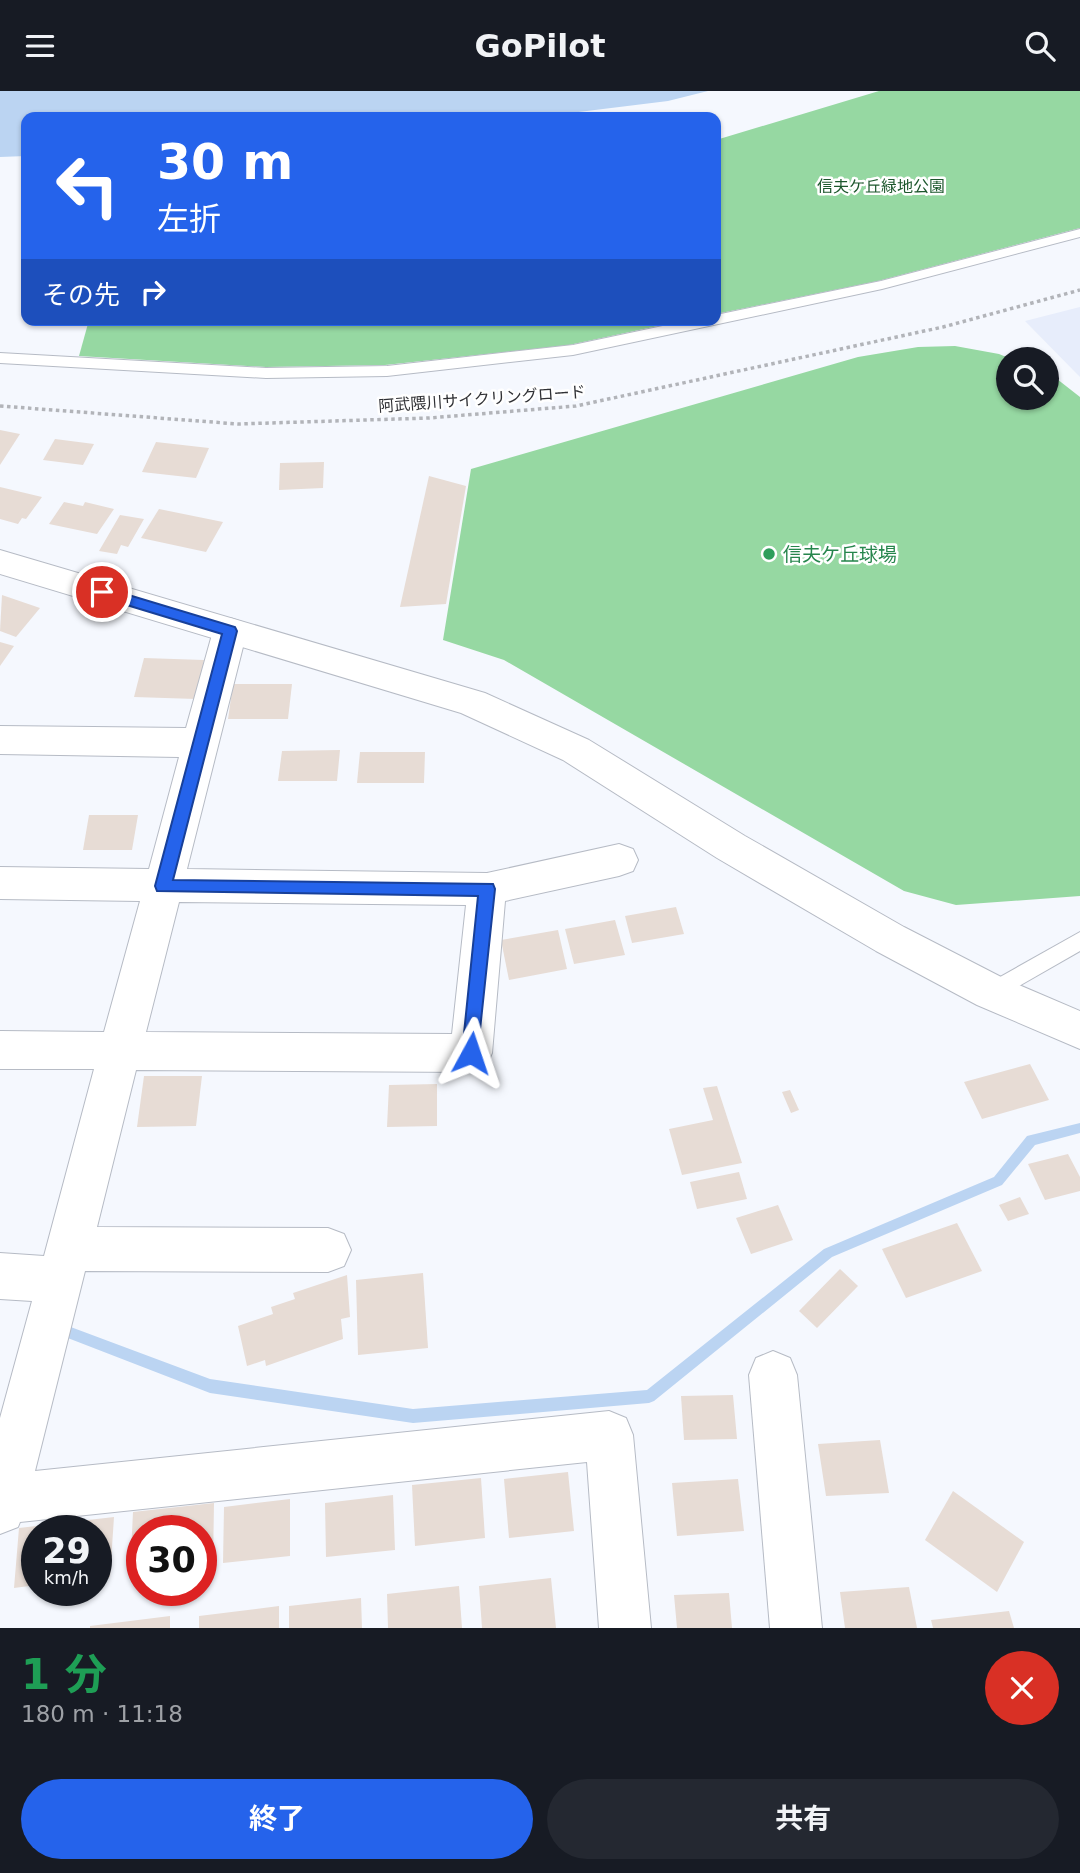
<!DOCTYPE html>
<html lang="ja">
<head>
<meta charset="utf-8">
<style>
	body { margin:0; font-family:"DejaVu Sans","Noto Sans JP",sans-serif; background:#242831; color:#f1f3f6; height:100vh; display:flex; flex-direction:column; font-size:26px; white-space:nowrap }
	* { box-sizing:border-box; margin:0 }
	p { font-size:23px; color:#9ea1a6 }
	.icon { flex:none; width:38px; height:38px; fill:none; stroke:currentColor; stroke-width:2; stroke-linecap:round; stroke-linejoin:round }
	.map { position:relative; height:1537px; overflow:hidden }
	.drawer { display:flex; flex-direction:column; background:#171b24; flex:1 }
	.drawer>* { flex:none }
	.guide { position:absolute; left:21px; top:21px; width:700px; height:214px; border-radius:14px; box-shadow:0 2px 5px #0004; background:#2563eb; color:#fff; overflow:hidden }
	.tools { position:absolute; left:996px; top:256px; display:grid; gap:14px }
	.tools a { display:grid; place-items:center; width:63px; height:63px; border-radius:50%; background:#171b24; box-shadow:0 2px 5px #0004; font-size:35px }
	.speed { position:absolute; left:21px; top:1424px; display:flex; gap:14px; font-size:35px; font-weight:700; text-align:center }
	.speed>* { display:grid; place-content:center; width:91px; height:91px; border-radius:50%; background:#171b24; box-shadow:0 2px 5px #0004; line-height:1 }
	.speed small { font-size:18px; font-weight:400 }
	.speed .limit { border:10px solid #d22; background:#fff; color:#111 }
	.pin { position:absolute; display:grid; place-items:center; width:60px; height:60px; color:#fff; margin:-30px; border:4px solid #fff; border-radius:50%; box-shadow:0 2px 7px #0007 }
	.me { position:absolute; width:77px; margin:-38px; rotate:5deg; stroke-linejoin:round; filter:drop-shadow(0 0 5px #0008) }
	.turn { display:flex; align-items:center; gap:24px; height:147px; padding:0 21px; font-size:32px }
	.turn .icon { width:91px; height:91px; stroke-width:2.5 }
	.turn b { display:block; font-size:49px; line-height:60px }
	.then { display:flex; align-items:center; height:66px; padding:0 21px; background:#0003; gap:14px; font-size:26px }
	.round { display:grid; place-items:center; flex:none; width:74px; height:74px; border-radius:37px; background:#242831 }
	.head { display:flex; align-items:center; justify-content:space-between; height:119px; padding:0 21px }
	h1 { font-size:42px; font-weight:700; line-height:52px; color:#1e9e55 }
	.cta { display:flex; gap:14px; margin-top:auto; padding:14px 21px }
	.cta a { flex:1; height:80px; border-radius:42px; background:#2563eb; color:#fff; font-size:28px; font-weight:700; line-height:80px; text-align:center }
	.cta a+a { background:#242831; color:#f1f3f6 }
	header { display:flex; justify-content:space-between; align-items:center; height:91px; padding:0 21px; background:#171b24; font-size:32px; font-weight:700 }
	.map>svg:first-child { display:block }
</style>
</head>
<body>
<header><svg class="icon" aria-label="menu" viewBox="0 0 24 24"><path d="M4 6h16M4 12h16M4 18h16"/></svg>GoPilot<svg class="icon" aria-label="search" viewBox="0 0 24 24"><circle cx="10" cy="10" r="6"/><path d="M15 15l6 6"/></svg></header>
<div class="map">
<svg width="1080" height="1537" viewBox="0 0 1080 1537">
	<rect width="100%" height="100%" fill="#f5f8fe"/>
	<polygon fill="#e7edfb" points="1080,216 1080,286 1025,230"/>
	<g fill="#96d8a2">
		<polygon points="879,0 1080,0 1080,137 878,190 716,223 716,49"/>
		<polygon points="89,229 686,229 569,254 385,274 266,276 79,265"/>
		<polygon points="955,255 999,263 1011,268 1008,268 1008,306 1046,306 1047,283 1057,288 1080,306 1080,805 956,814 904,800 504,569 443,549 471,378 858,266 918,256"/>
	</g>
	<polygon fill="#bbd4f2" points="0,0 708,0 668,10 538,26 26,26 26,65 0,66"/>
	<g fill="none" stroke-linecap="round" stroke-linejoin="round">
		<polygon fill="#bbd4f2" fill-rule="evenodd" points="1080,1032 1080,1042 1035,1054 1002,1094 832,1166 654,1310 649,1312 413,1332 210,1302 60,1244 55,1243 54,1238 55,1233 60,1232 210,1288 413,1318 647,1299 824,1158 994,1086 1027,1045"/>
	</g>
	<g fill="#e7dcd5">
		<polygon points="0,339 20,343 0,374"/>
		<polygon points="55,348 94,353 83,374 43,369"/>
		<polygon points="156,351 209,357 196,387 142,381"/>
		<polygon points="324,371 323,397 279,399 280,372"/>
		<polygon points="429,385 466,395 446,513 400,516"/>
		<polygon points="0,396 42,406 26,428 22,427 18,433 0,428"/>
		<polygon points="64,411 83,415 85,411 114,418 97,443 49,433"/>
		<polygon points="159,418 223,431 206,461 141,447"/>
		<polygon points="120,424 144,428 128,456 121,454 117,463 99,460"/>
		<polygon points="2,504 40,517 16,546 0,540"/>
		<polygon points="0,551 14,555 0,575"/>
		<polygon points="144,567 204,569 196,608 134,606"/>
		<polygon points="233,593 292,593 288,628 228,628"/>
		<polygon points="340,659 337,690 278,690 282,660"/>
		<polygon points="360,661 425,661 424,692 357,692"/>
		<polygon points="89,724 138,724 132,759 83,759"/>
		<polygon points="676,816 684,843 632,852 625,825"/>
		<polygon points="615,829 625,864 574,873 565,838"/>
		<polygon points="558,839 567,878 509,889 501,849"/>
		<polygon points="1030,973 1049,1009 982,1028 964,991"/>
		<polygon points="144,985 202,985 196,1035 137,1036"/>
		<polygon points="437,993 437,1035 387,1036 389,994"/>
		<polygon points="717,995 742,1072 682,1084 669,1038 713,1029 703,997"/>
		<polygon points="790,999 799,1019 791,1022 782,1001"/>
		<polygon points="1068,1063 1080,1086 1080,1100 1045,1109 1028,1073"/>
		<polygon points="739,1081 747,1108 697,1118 690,1091"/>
		<polygon points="1020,1106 1029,1123 1008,1130 999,1114"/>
		<polygon points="778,1114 793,1149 751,1163 736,1127"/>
		<polygon points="957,1132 982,1180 906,1207 882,1158"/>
		<polygon points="840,1178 858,1195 817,1237 799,1220"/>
		<polygon points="423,1182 428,1257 358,1264 356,1189"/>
		<polygon points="347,1184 350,1226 341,1228 343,1248 266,1275 265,1269 247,1275 238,1235 273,1223 271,1216 295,1208 293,1202"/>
		<polygon points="733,1304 737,1348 684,1349 681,1305"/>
		<polygon points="880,1349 889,1402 826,1405 818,1353"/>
		<polygon points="568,1381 574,1440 509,1447 504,1388"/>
		<polygon points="481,1387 485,1447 415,1455 412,1394"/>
		<polygon points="738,1388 744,1440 677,1445 672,1392"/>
		<polygon points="953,1400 1024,1451 997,1501 925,1449"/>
		<polygon points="393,1404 395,1459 326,1466 325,1412"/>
		<polygon points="290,1408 290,1465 223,1472 224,1416"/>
		<polygon points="214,1412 213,1474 201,1476 201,1440 142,1440 142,1482 130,1484 133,1421"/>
		<polygon points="114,1426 110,1486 96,1488 96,1440 37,1440 37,1494 14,1497 19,1437"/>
		<polygon points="551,1487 556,1537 482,1537 479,1495"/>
		<polygon points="459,1495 462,1537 388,1537 387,1503"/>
		<polygon points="909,1496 917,1537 845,1537 840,1501"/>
		<polygon points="729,1502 732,1537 677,1537 674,1504"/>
		<polygon points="361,1507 362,1537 289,1537 289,1515"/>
		<polygon points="279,1515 279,1537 199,1537 199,1525"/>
		<polygon points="1009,1520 1014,1537 933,1537 931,1529"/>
		<polygon points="170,1525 170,1537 90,1537 90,1535"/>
	</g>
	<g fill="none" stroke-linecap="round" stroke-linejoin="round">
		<defs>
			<g id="lane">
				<polygon points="1080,138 1080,146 882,198 573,264 387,285 266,287 0,272 0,262 266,277 387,275 573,254 691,229 716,229 716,224 881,190"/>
				<polygon points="1080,841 1080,860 998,907 991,910 984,907 981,901 984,895"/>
			</g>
			<g id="street">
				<path d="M 230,527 L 242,531 L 247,540 L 187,778 L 487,782 L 619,753 L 633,758 L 638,769 L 633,780 L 619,785 L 505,810 L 492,962 L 486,975 L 471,981 L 136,979 L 97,1136 L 328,1137 L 344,1143 L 351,1159 L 344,1175 L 328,1181 L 85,1180 L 35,1380 L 609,1320 L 626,1327 L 633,1344 L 651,1537 L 599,1537 L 587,1371 L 20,1431 L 18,1436 L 0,1443 L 0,1327 L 32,1210 L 0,1208 L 0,1162 L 44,1165 L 94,978 L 0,978 L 0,940 L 104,941 L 140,810 L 0,808 L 0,776 L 149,778 L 179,666 L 0,663 L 0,635 L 186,637 L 213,540 L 218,531 ZM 179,811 L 466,814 L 452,943 L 146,941 Z"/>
				<polygon points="773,1260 790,1267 797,1284 822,1537 770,1537 749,1284 756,1267"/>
			</g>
			<polygon id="secondary" points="0,459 485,602 589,649 745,745 904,836 1005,888 1080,920 1080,958 977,914 876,860 717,767 563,669 461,622 0,483"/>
		</defs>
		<use href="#lane" stroke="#b6bbc5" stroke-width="2"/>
		<use href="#street" stroke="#b6bbc5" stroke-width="2"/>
		<use href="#secondary" stroke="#b6bbc5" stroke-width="2"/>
		<polyline stroke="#b2b4b9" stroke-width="3.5" stroke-dasharray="3.5 3.5" stroke-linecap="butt" points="0,315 238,333 429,327 576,315 943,236 1080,199"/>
		<use href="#lane" fill="#fff" fill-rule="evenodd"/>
		<use href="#street" fill="#fff" fill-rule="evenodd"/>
		<use href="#secondary" fill="#fff" fill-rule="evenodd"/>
	</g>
	<polygon fill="#2563eb" stroke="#184099" stroke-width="2" points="102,496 235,536 237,540 173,789 493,793 495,798 477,967 471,969 465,967 462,962 478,805 157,800 155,795 222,543 97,505 97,498"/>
	<circle fill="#2e9e5b" stroke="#fff" stroke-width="2.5" cx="769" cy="463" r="7"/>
	<g text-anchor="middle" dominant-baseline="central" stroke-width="5" stroke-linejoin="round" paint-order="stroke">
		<g font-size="16" fill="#1c572c" stroke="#fff">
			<text x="881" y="95">信夫ケ丘緑地公園</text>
		</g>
		<g font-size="16" fill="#303135" stroke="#fff">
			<text transform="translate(482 308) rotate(-4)">阿武隈川サイクリングロード</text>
		</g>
		<g font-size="19" fill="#27864d" stroke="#fff" text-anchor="start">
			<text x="783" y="463">信夫ケ丘球場</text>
		</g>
	</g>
</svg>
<div class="tools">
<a><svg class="icon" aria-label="search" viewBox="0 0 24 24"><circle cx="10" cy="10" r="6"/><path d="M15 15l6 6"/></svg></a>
</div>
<div class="speed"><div>29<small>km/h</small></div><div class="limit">30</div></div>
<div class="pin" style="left:102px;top:501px;background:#d93025"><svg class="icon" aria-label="arrive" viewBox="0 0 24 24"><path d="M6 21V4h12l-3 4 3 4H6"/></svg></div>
<svg class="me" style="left:471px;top:962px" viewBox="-20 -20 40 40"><path d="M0-17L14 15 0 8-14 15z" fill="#2563eb" stroke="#fff" stroke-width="4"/></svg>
<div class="guide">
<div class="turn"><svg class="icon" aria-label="left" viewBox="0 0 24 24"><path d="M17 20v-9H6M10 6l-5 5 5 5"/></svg><div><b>30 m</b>左折</div></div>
<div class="then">その先<svg class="icon" aria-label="right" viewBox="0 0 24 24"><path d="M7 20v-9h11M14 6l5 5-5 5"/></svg></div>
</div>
</div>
<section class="drawer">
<div class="head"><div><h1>1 分</h1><p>180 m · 11:18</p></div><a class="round" style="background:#d93025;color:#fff"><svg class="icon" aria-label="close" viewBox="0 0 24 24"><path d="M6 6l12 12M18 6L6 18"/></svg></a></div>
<div class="cta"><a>終了</a><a>共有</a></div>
</section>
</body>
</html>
